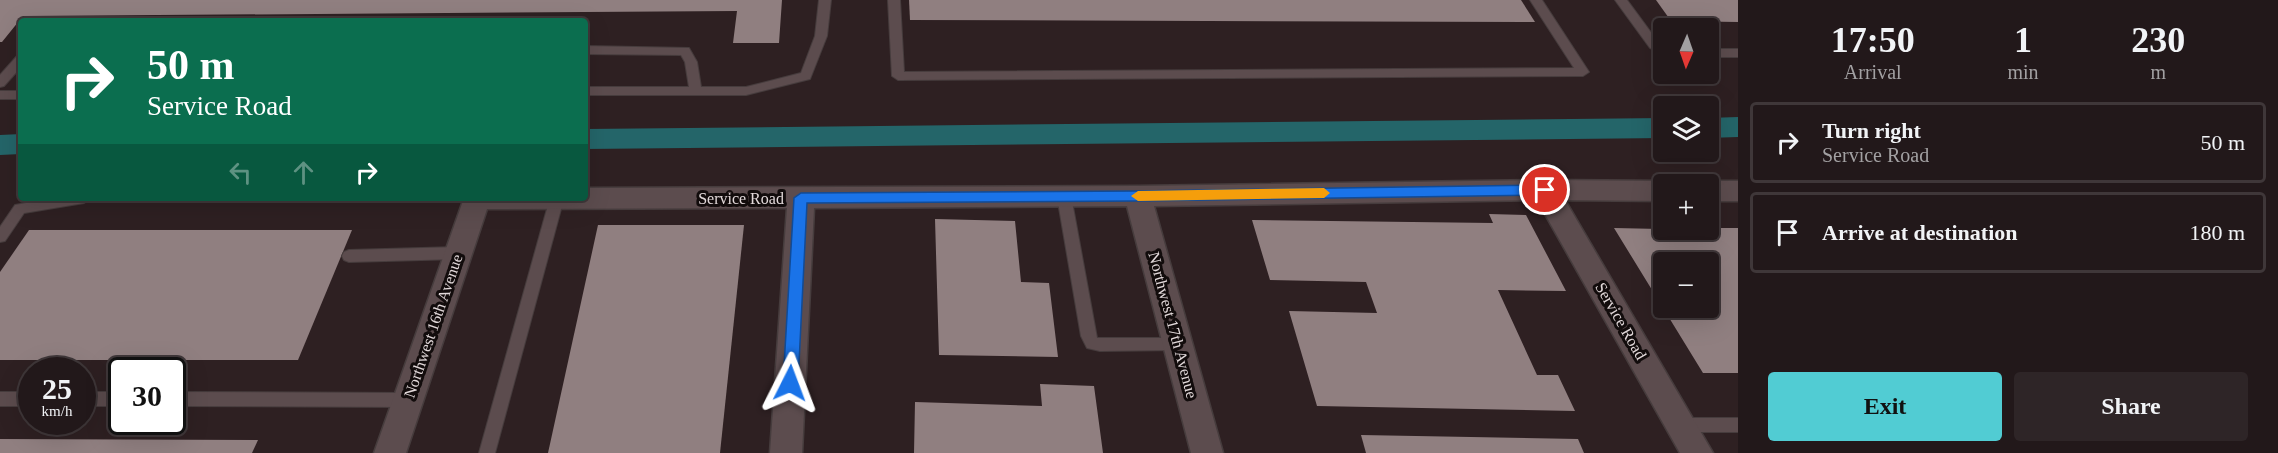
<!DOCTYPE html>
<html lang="en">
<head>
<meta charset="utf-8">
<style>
	body { margin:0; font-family:Georgia,serif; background:#2e2527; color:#f1f3f6; height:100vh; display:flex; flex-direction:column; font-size:22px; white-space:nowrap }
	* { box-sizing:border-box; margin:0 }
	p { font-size:20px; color:#a2a0a2 }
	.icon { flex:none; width:33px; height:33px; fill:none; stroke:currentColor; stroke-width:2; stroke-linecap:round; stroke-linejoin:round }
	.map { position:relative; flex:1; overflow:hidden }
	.sheet { display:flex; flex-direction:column; background:#22181a; width:540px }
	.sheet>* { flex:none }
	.hud { position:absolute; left:18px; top:18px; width:570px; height:183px; border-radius:6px; box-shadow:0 6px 24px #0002,0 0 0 2px #3f3739; background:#0b6e4f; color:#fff; overflow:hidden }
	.needle { width:39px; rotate:182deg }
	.tools { position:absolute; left:1653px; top:18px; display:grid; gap:12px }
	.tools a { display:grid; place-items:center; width:66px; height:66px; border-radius:6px; background:#22181a; box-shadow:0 6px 24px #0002,0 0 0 2px #3f3739; font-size:30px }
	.speed { position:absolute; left:18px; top:357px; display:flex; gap:12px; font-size:30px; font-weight:700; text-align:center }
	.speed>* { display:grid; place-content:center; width:78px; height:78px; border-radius:50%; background:#22181a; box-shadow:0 6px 24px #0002,0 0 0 2px #3f3739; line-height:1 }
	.speed small { font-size:15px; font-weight:400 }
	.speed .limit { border:3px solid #111; border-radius:9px; background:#fff; color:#111 }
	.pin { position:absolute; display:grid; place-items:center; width:51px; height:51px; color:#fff; margin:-26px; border:3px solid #fff; border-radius:50%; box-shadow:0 2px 6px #0007 }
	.me { position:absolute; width:66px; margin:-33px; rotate:3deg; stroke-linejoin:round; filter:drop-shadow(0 0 4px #0008) }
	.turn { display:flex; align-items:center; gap:21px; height:126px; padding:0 30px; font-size:27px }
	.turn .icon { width:78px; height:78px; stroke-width:2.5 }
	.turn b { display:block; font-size:42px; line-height:51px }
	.lanes { display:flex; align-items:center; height:57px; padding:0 30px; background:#0003; justify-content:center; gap:30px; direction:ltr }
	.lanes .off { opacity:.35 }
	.eta { display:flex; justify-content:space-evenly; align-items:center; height:102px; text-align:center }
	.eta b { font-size:36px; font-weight:700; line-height:42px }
	.primary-button { display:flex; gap:12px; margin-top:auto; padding:12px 30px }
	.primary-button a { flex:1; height:69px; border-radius:6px; background:#51ccd3; color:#111; font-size:24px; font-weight:700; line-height:69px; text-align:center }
	.primary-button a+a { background:#2e2527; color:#f1f3f6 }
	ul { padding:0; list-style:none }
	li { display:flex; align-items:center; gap:18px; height:81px; margin:0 12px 9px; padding:0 18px; border:3px solid #3f3739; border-radius:6px }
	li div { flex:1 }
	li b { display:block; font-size:22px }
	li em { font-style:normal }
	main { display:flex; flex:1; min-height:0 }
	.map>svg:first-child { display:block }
</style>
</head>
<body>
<main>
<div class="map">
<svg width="1738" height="453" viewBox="0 0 1738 453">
	<rect width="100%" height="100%" fill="#2e2022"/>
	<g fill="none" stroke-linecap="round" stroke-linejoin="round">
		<g fill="#246569" fill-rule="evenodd">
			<polygon points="1738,117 1738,137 1708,138 1708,118"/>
			<polygon points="1664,118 1664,138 585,149 585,129"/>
			<polygon points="21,134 21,154 0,155 0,135"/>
		</g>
	</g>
	<g fill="#907f80" fill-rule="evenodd">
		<polygon points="0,0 782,0 779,43 733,43 737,11 23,16 2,42 0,42"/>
		<polygon points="909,0 1521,0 1535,22 910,20"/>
		<polygon points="1656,0 1738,0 1738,22 1671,21"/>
		<polygon points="1489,214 1526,215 1566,291 1498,290 1537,375 1558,375 1575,411 1317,406 1289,311 1377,313 1366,282 1270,280 1252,220 1493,223"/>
		<polygon points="935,219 1015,221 1021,282 1049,283 1058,357 939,355"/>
		<polygon points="598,225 744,225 720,453 548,453"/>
		<path d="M 1614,228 L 1708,230 L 1708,228 L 1738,228 L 1738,373 L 1703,373 ZM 1664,262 L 1708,262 L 1708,308 L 1664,308 Z"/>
		<polygon points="29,230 352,230 298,360 0,360 0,272"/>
		<polygon points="1040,384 1094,386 1103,453 914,453 915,402 1042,406"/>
		<polygon points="1361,435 1578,439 1584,453 1366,453"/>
		<polygon points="0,439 258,440 252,453 0,453"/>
	</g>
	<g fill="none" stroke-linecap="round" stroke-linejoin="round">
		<defs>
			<g id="lane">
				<polygon points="819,0 831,0 827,36 810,79 746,95 585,95 585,87 689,87 685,62 681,55 585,54 585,46 689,48 697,62 701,87 746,87 801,73 815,36"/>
				<polygon points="888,0 900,0 904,72 1574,68 1530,0 1542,0 1589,72 1583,76 898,80 892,76"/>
				<polygon points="1615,0 1627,0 1658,42 1664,46 1664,56 1650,48"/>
				<rect x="1708" y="49" width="30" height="8"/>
				<polygon points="21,55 21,67 4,86 0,87 0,75 17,56"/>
				<rect x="0" y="91" width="21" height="8"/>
				<polygon points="1064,191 1071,196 1097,338 1178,338 1183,339 1185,344 1183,349 1178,350 1100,351 1087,348 1081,336 1057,196"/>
				<polygon points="54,198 91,198 84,203 24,213 5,241 0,242 0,227 15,205"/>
				<polygon points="550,198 564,198 495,453 479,453"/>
				<polygon points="458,247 463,249 465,253 463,257 458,259 349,262 344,260 342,256 344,252 349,250"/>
				<rect x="0" y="392" width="32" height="14"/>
				<rect x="82" y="392" width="40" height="14"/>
				<polygon points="172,392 408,393 413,395 416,400 413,405 408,407 172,406"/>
				<polygon points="1681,418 1738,418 1738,432 1681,432 1675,430 1673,425 1675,420"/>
			</g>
			<g id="street">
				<polygon points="1545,180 1664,181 1673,184 1664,184 1664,201 1565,200 1713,453 1680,453 1537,200 1154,206 1223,453 1191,453 1127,206 814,208 802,453 770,453 787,208 487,209 406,453 374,453 464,198 585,198 585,188 1138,186"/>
				<polygon points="1708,181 1738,181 1738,201 1708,201 1708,184 1698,184"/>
			</g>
		</defs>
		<use href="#lane" stroke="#463c3d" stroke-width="2"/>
		<use href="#street" stroke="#463c3d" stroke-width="3"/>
		<use href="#lane" fill="#5c4c4e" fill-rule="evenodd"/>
		<use href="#street" fill="#5c4c4e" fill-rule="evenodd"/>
	</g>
	<polygon fill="#1a73e8" stroke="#114b97" stroke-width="1.5" points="1545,185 1551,190 1545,195 1138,201 807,203 798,383 796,388 790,390 785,388 783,383 794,198 801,193 1138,191"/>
	<polygon fill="#f59e0b" points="1324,188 1330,193 1324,198 1138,201 1131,196 1138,191"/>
	<g text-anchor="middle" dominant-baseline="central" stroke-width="6" stroke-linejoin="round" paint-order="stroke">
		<g font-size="16" fill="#e2d9da" stroke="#120c0c">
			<text x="741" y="198">Service Road</text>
			<text transform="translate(1621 321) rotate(60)">Service Road</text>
			<text transform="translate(1173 325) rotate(75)">Northwest 17th Avenue</text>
			<text transform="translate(433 326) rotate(-71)">Northwest 16th Avenue</text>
		</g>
	</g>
</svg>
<div class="tools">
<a><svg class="needle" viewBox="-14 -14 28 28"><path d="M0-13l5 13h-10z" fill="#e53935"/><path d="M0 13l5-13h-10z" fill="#a2a0a2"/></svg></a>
<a><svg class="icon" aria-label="layers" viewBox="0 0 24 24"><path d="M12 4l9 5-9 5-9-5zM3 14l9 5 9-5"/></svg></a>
<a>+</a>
<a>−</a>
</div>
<div class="speed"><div>25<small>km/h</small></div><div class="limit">30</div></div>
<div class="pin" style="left:1545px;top:190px;background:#d93025"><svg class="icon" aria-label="arrive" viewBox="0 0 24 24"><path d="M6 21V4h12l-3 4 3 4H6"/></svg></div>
<svg class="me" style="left:790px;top:383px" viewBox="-20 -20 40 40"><path d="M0-17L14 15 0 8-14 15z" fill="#1a73e8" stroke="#fff" stroke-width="4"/></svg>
<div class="hud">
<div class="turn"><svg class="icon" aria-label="right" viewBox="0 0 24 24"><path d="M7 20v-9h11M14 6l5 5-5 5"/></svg><div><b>50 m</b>Service Road</div></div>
<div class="lanes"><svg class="icon off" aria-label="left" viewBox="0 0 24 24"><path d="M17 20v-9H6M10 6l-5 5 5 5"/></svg><svg class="icon off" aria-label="ahead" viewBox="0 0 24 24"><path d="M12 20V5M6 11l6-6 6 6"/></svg><svg class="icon" aria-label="right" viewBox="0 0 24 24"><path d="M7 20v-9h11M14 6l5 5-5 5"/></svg></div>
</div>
</div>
<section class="sheet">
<div class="eta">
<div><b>17:50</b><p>Arrival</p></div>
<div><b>1</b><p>min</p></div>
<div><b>230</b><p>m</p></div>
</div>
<ul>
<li><svg class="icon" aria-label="right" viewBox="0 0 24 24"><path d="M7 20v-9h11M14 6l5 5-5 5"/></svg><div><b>Turn right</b><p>Service Road</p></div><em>50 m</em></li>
<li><svg class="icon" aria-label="arrive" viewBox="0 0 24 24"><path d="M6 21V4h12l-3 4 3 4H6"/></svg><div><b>Arrive at destination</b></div><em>180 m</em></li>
</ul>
<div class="primary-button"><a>Exit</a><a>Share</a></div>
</section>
</main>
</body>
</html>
